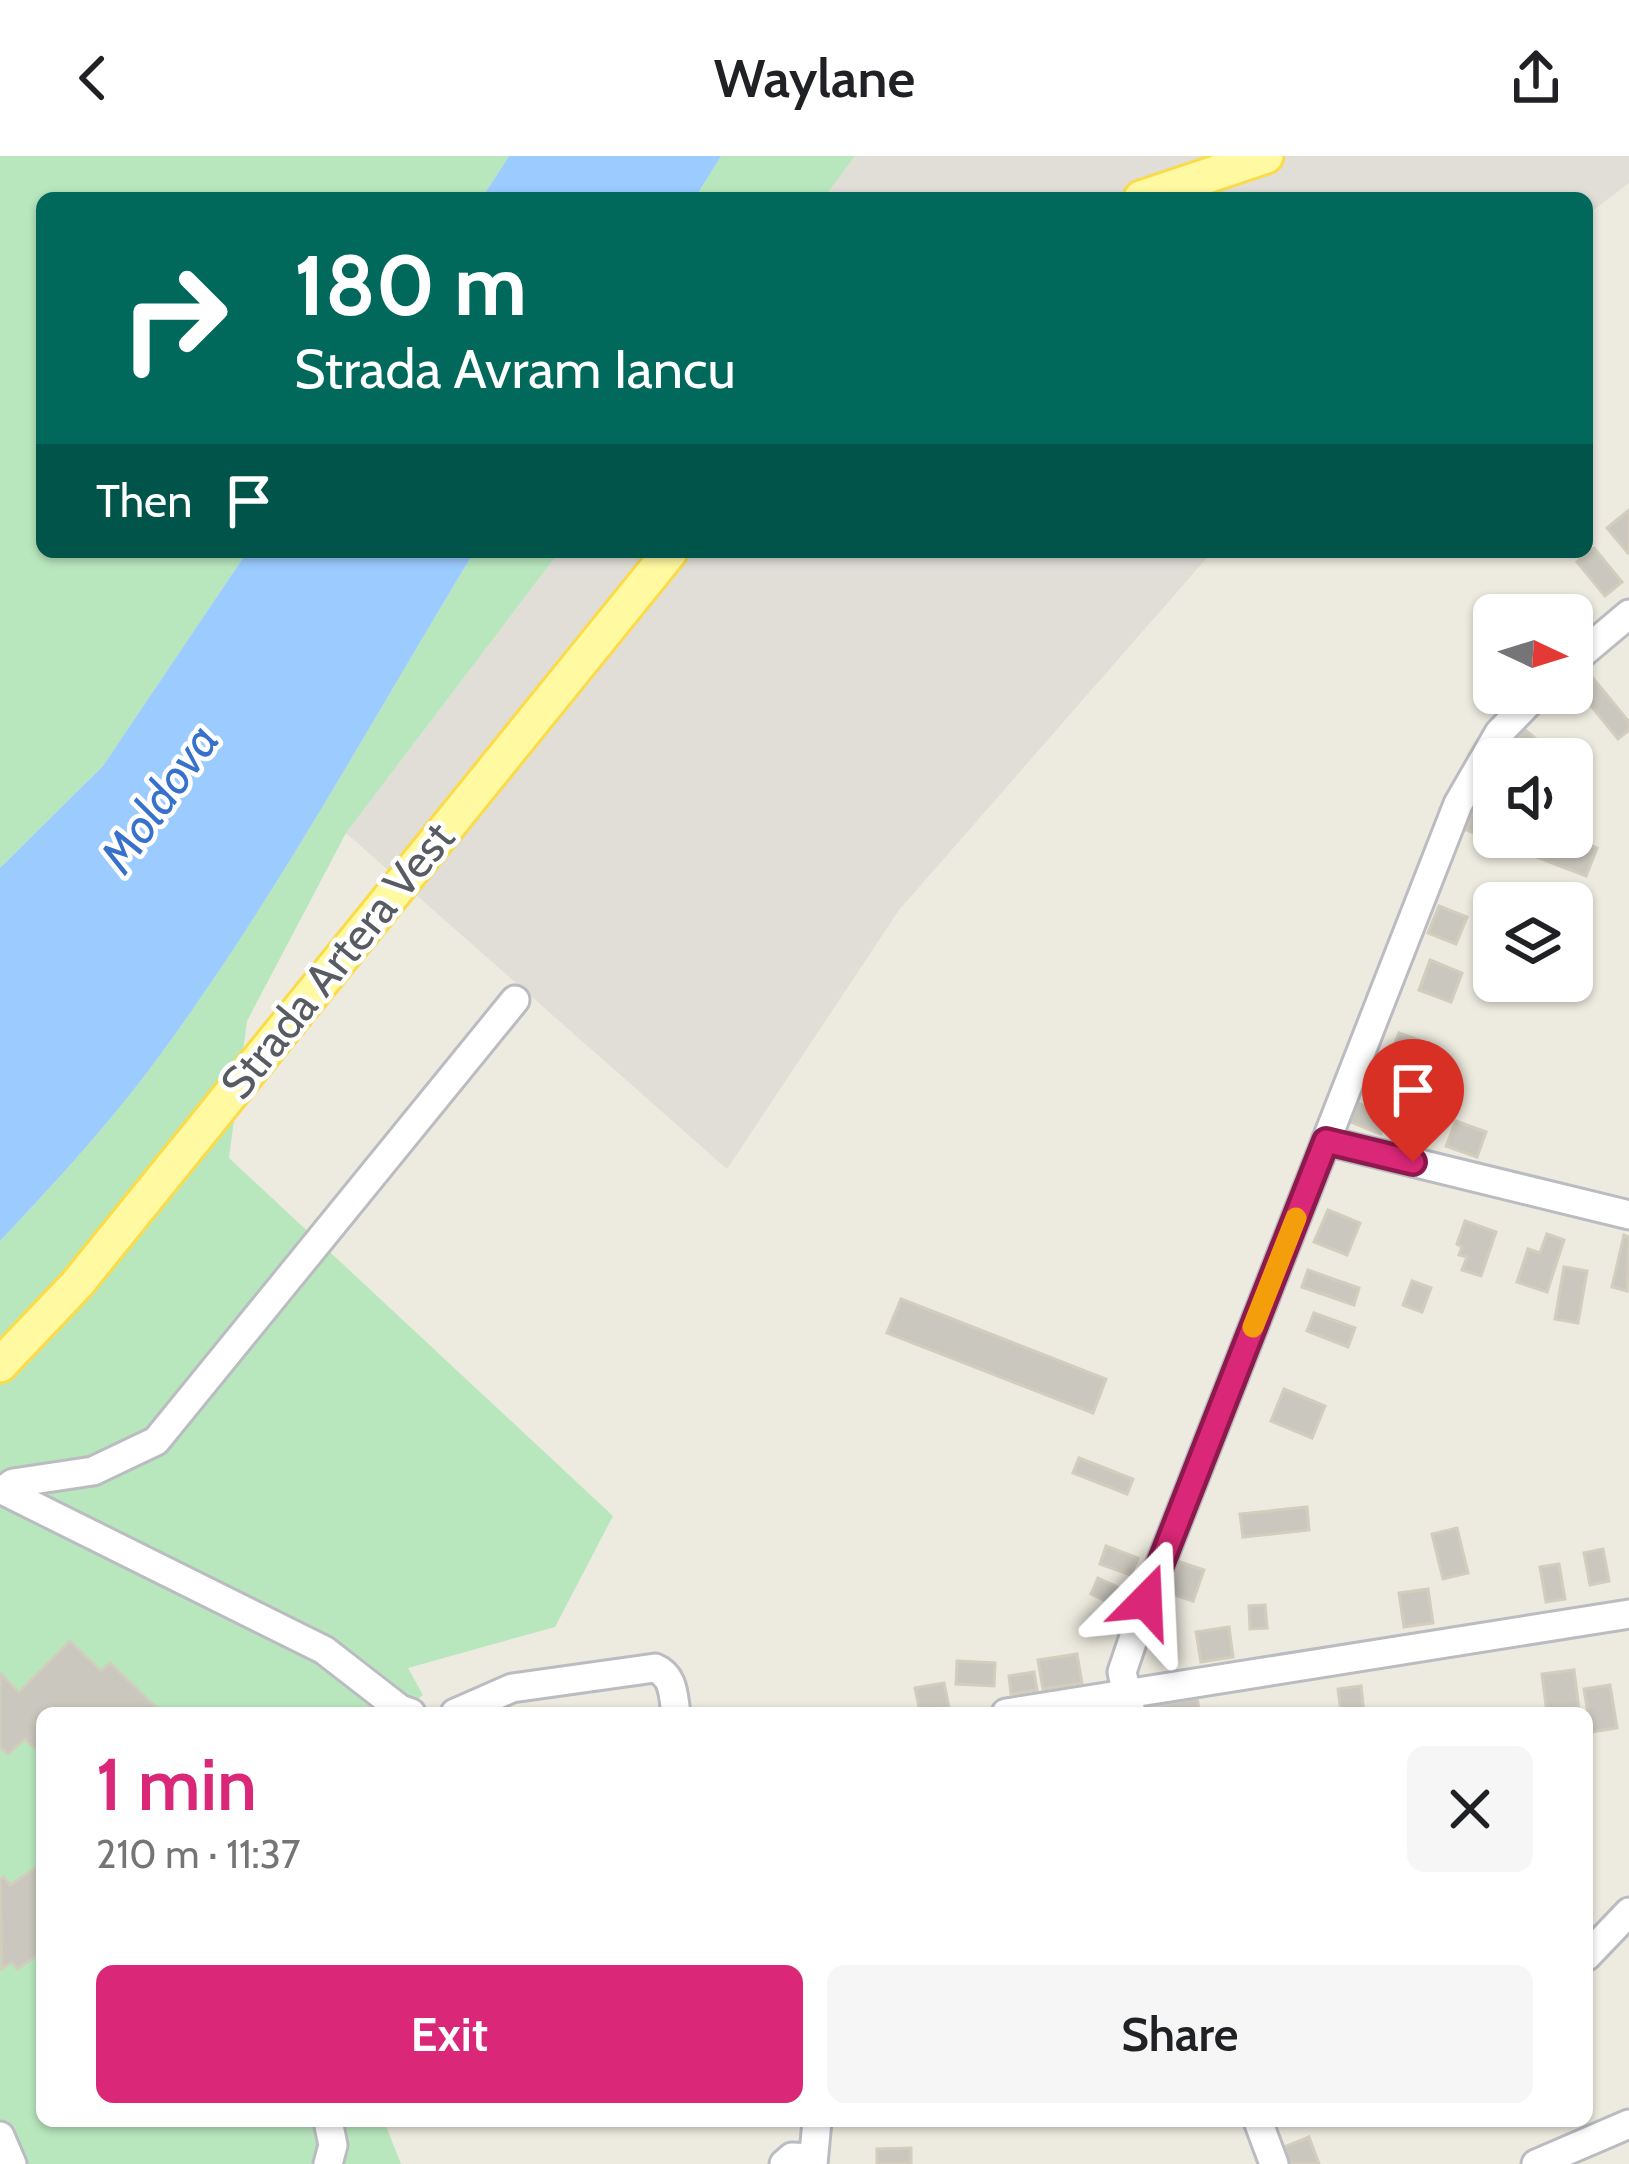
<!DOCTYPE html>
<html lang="en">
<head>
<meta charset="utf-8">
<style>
	body { margin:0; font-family:Cabin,sans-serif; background:#f6f6f6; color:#202124; height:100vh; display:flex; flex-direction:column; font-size:45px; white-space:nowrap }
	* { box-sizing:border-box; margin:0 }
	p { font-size:39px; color:#757577 }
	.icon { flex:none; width:66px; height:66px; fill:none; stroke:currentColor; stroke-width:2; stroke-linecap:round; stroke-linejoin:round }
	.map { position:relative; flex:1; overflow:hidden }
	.details { position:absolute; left:36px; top:1551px; width:1557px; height:420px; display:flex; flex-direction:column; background:#fff; border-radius:18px; box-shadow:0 3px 9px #0004 }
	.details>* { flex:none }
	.banner { position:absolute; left:36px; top:36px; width:1557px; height:366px; border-radius:18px; box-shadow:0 3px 9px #0004; background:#00695c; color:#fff; overflow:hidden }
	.needle { width:78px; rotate:94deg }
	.buttons { position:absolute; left:1473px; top:438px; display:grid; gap:24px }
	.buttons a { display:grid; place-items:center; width:120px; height:120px; border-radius:18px; background:#fff; box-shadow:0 3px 9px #0004; font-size:60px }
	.pin { position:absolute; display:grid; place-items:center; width:102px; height:102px; color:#fff; margin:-123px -51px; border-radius:50% 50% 50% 0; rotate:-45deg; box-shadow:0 0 12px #0007 }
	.pin .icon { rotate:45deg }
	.me { position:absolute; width:132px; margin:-66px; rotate:21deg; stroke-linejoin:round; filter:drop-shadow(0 0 9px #0008) }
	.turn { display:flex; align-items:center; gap:42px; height:252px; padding:0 60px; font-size:54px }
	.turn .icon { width:156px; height:156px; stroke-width:2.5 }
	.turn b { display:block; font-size:84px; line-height:102px }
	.then { display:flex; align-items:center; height:114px; padding:0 60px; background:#0003; gap:24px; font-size:45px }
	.round { display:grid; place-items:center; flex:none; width:126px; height:126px; border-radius:18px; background:#f6f6f6 }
	.headline { display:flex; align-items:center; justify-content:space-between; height:204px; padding:0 60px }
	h1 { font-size:72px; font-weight:600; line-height:90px; color:#db2777 }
	.cta { display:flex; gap:24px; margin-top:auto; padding:24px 60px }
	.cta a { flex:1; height:138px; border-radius:18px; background:#db2777; color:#fff; font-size:48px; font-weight:600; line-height:138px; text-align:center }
	.cta a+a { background:#f6f6f6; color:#202124 }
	header { display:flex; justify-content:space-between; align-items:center; height:156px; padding:0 60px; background:#fff; font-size:54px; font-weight:600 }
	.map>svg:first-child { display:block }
</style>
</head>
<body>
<header><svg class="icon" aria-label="back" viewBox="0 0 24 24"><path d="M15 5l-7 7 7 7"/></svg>Waylane<svg class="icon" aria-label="share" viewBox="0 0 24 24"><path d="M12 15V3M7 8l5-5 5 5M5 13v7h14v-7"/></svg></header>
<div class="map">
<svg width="1629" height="2008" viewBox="0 0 1629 2008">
	<rect width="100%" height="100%" fill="#edebdf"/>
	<g fill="#e0ded7">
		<polygon points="855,0 1629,0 1629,27 1587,59 1587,42 824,42"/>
		<polygon points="559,396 1212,396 899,754 727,1013 346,677"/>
	</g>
	<g fill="#b8e7bd">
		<polygon points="0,0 509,0 482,42 42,42 42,396 247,396 103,610 0,712"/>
		<polygon points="721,0 855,0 824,42 695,42"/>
		<path d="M 474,396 L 559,396 L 346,677 L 247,865 L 229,1002 L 613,1360 L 555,1471 L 408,1512 L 423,1539 L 401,1557 L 42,1557 L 42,1965 L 384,1965 L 401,2008 L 0,2008 L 0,1085 C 54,1028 108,969 155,906 C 274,745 370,567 474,396 Z"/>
	</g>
	<g fill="#9ccbff">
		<polygon points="509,0 721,0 695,42 482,42"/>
		<path d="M 247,396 L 474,396 C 370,567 274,745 155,906 C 108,969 54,1028 0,1085 L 0,712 L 103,610 Z"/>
	</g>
	<g fill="#cac8be" stroke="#d2cdbd" stroke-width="3">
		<polygon points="1629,354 1629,396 1628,397 1607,372"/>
		<polygon points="1594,392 1622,426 1605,440 1577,406"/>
		<polygon points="1588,516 1629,566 1629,574 1618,583 1573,528"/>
		<polygon points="1524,573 1550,595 1543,603 1523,603 1509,591"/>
		<polygon points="1478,646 1494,652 1494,681 1570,681 1597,692 1586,720 1466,674"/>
		<polygon points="1439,750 1467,761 1456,788 1428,777"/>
		<polygon points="1430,804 1462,817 1451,846 1419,834"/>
		<polygon points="1399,877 1438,891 1428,917 1389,902"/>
		<polygon points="1355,946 1388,959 1381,978 1348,965"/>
		<polygon points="1456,965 1486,976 1477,1001 1446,990"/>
		<polygon points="1328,1054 1360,1067 1347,1099 1314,1086"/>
		<polygon points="1465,1065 1496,1076 1481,1120 1462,1114 1467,1101 1459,1099 1462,1091 1457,1088"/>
		<polygon points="1547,1078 1564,1084 1547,1136 1517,1126 1528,1093 1540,1097"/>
		<polygon points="1624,1079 1629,1081 1627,1135 1612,1131"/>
		<polygon points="1564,1111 1587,1115 1578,1167 1555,1163"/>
		<polygon points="1308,1114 1359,1132 1354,1149 1302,1131"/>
		<polygon points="1412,1125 1431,1132 1422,1156 1403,1149"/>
		<polygon points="901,1143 1106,1223 1093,1257 887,1177"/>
		<polygon points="1314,1157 1355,1172 1348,1191 1307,1175"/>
		<polygon points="1284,1233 1325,1250 1312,1282 1271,1265"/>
		<polygon points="1079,1302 1133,1323 1127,1338 1073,1317"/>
		<polygon points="1307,1351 1309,1374 1243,1381 1240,1358"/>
		<polygon points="1457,1372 1468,1417 1443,1423 1432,1378"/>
		<polygon points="1106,1390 1138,1402 1131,1419 1100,1408"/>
		<polygon points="1603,1393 1609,1425 1590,1429 1584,1397"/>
		<polygon points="1180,1406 1204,1414 1193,1445 1169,1437"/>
		<polygon points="1559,1408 1565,1443 1546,1446 1540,1411"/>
		<polygon points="1098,1422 1124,1434 1117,1450 1091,1438"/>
		<polygon points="1428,1433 1433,1467 1404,1471 1399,1437"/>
		<polygon points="1265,1449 1267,1472 1250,1473 1249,1450"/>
		<polygon points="1229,1471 1233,1501 1201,1506 1196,1476"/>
		<polygon points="70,1485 101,1515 110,1507 162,1557 42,1557 42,1599 25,1583 8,1598 0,1591 0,1517 19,1536"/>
		<polygon points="1077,1498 1082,1527 1043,1533 1038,1504"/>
		<polygon points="957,1505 995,1507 994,1530 956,1528"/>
		<polygon points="1574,1514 1579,1554 1547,1557 1542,1518"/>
		<polygon points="1034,1516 1037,1534 1011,1538 1009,1520"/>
		<polygon points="944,1527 949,1551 920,1556 915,1532"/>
		<polygon points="1610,1529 1617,1572 1591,1576 1584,1533"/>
		<polygon points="1361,1530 1364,1557 1341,1557 1338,1533"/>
		<polygon points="1197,1542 1200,1557 1145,1557 1144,1552"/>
		<polygon points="42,1708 42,1796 17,1813 12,1806 2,1813 0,1724 4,1721 10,1729"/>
		<polygon points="1309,1981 1319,2008 1290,2008 1284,1991"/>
		<polygon points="911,1992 911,2008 877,2008 877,1993"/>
	</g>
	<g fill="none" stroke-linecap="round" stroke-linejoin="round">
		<defs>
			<g id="minor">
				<polyline points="1572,506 1629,458"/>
				<polyline points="1326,985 1629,1059"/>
				<polyline points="0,1333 324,1494 400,1553 411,1557"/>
				<polyline points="4,1334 13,1327 93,1315 156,1285 515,844"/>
				<path d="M 455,1557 L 512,1532 L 655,1512 C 674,1520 673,1539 676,1557"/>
				<polyline points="1006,1557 1629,1458"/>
				<polyline points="1131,1557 1122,1516 1146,1445 1458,648 1499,577 1538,537"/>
				<polyline points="1587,1800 1629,1756"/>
				<polyline points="328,1965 333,1989 328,2008"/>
				<polyline points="1258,1965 1274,2008"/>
				<polyline points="0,1980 12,2008"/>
				<polyline points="784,2008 792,2001 813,2002"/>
				<polyline points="813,2008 817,1965"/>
				<polyline points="1536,2008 1629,1968"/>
			</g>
			<g id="major">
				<polyline points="1141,42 1266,0"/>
				<polyline points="0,1209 77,1128 670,396"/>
			</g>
		</defs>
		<use href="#minor" stroke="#babcc2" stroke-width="33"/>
		<use href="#major" stroke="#fcdb48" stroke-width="39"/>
		<use href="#minor" stroke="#fff" stroke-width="27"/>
		<use href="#major" stroke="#fff9a1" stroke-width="33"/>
	</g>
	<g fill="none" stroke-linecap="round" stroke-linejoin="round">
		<defs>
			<polyline id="route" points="1146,1445 1326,985 1413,1006"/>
		</defs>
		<use href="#route" stroke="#8e194d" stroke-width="30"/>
		<use href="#route" stroke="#db2777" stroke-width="21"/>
		<polyline stroke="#f59e0b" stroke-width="21" points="1253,1171 1296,1062"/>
	</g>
	<g text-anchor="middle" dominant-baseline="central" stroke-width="9" stroke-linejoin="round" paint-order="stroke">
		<g font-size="45" fill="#585b61" stroke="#fff">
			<text transform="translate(337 804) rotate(-51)">Strada Artera Vest</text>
		</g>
		<g font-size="48" font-style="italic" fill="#3771cb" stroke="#fff">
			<text transform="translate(159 642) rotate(-55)">Moldova</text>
		</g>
	</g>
</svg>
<div class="buttons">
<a><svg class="needle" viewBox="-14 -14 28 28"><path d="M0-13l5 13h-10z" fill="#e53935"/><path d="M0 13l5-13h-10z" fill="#757577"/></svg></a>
<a><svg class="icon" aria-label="sound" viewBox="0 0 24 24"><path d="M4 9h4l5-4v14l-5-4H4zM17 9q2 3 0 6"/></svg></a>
<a><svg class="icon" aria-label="layers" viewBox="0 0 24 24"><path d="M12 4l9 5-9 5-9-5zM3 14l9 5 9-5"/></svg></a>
</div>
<div class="pin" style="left:1413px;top:1006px;background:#d93025"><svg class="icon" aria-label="arrive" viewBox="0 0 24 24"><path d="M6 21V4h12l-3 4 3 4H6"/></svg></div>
<svg class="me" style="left:1146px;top:1445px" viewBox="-20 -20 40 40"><path d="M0-17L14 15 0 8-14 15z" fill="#db2777" stroke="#fff" stroke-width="4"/></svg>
<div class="banner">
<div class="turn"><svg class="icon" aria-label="right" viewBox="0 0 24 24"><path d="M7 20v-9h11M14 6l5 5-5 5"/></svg><div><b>180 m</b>Strada Avram Iancu</div></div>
<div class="then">Then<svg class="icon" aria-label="arrive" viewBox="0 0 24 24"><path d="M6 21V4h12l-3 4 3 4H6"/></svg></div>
</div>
<section class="details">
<div class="headline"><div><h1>1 min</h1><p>210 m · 11:37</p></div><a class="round"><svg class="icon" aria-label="close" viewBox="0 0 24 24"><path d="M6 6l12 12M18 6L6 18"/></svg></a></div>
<div class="cta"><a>Exit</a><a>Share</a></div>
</section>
</div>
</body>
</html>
